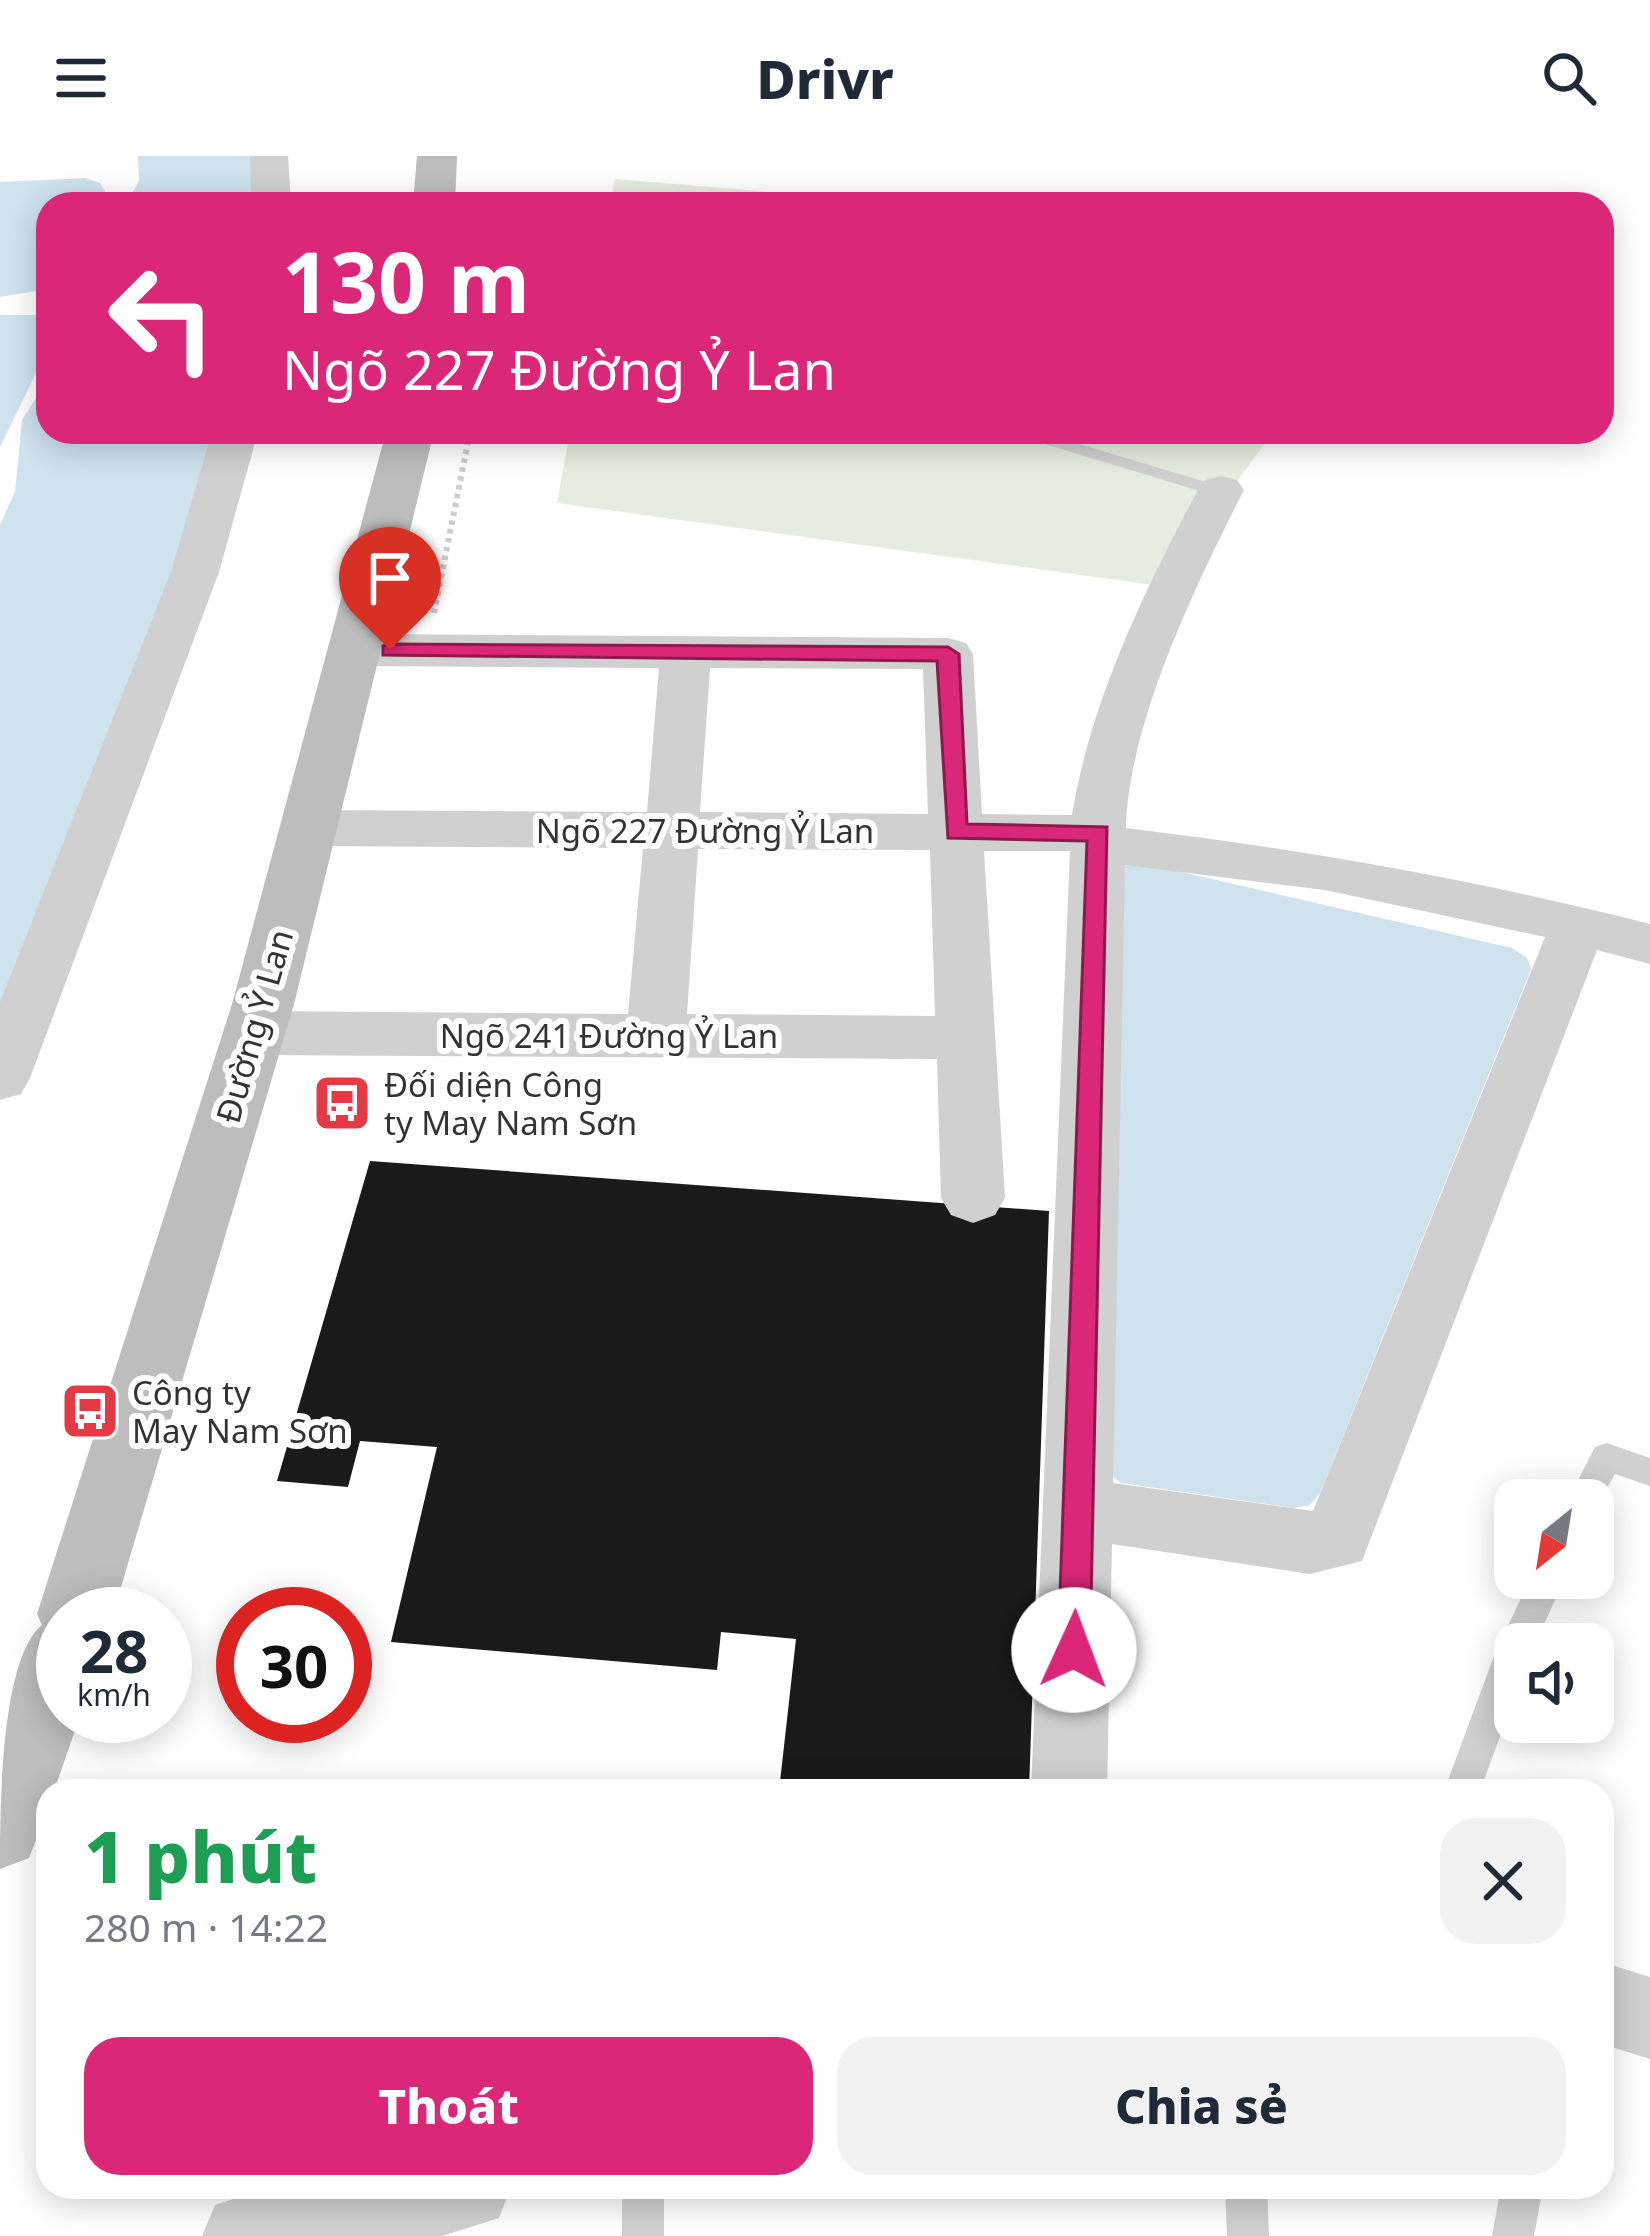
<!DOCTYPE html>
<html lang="vi">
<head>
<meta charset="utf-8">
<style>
	body { margin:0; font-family:"Noto Sans",sans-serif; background:#f2f2f3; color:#1f2937; height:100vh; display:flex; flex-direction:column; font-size:45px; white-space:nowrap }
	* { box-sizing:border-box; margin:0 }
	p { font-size:39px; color:#747a83 }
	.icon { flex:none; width:66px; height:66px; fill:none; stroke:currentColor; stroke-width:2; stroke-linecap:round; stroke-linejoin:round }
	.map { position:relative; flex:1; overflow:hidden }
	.side { position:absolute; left:36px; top:1623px; width:1578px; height:420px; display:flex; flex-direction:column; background:#fff; border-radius:36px; box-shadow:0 6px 30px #0003 }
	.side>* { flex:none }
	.top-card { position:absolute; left:36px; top:36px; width:1578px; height:252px; border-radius:36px; box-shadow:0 6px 30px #0003; background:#db2777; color:#fff; overflow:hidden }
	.needle { width:78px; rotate:210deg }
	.buttons { position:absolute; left:1494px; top:1323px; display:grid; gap:24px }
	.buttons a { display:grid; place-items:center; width:120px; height:120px; border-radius:24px; background:#fff; box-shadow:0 6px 30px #0003; font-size:60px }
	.speed { position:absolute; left:36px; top:1431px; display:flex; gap:24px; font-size:60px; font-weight:700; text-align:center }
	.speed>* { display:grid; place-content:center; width:156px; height:156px; border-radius:50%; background:#fff; box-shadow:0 6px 30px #0003; line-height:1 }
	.speed small { font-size:30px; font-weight:400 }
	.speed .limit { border:18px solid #d22; background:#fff; color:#111 }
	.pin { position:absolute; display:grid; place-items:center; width:102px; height:102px; color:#fff; margin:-123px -51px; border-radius:50% 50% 50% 0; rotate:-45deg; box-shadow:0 0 12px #0007 }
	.pin .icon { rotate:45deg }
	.me { position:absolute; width:132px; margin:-66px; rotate:2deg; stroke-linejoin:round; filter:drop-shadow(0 0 9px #0008) }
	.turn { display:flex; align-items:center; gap:42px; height:252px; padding:0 48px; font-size:54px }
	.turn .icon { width:156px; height:156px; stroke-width:2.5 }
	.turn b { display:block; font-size:84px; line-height:102px }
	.round { display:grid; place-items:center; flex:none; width:126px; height:126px; border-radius:36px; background:#f2f2f3 }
	.summary { display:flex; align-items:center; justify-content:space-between; height:204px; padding:0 48px }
	h1 { font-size:72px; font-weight:800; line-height:90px; color:#1e9e55 }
	.primary-button { display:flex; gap:24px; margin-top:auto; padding:24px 48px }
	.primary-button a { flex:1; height:138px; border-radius:36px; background:#db2777; color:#fff; font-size:48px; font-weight:800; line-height:138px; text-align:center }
	.primary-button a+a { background:#f2f2f3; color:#1f2937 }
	header { display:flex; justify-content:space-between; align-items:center; height:156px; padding:0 48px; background:#fff; font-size:54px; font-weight:800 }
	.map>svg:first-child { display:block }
</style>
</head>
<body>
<header><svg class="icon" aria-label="menu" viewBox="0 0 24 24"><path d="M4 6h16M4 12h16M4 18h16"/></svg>Drivr<svg class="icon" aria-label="search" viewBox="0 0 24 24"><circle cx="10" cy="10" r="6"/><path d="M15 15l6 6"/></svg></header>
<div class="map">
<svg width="1650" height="2080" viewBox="0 0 1650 2080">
	<rect width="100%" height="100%" fill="#fff"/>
	<g fill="#e6ecdf">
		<polygon points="615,23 911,48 610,48"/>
		<polygon points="570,276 1273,276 1161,430 557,347"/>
	</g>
	<g fill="#cfe2ee">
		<polygon points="138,0 250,0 253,48 126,48 139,25"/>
		<polygon points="85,22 100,27 106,37 99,48 48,48 48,133 0,141 0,26"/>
		<polygon points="0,159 41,159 48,172 40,209 0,291"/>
		<polygon points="48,223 48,276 214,276 181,396 0,850 0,369 15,336 22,264"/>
		<polygon points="1142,707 1512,792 1527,802 1531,813 1320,1337 1310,1349 1294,1352 1121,1327 1107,1316 1124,710"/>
	</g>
	<polygon fill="#1a1a1a" points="370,1005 1049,1055 1029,1635 779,1635 796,1483 721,1476 717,1514 391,1486 437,1291 360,1285 348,1331 277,1325"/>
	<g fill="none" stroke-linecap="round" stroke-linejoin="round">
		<polyline stroke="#cdcdcd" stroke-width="6" stroke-dasharray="4.5 4.5" stroke-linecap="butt" points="434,457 470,276"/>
		<g fill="#d0d0d0" fill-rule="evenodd">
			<polygon points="1005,276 1040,276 1232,334 1221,341 1213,339"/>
			<polygon points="1607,1287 1650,1302 1650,1330 1615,1318 1593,1356 1593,1344 1568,1344 1595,1291"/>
			<polygon points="1531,1422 1565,1422 1535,1488 1515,1488 1515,1540 1480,1635 1444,1635 1497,1492"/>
			<rect x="622" y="2031" width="42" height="49"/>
			<polygon points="1225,2031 1267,2031 1269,2080 1227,2080"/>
			<polygon points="1501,2031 1543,2031 1534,2080 1492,2080"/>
		</g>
		<g fill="#d0d0d0" fill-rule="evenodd">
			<polygon points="250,0 288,0 291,48 251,48"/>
			<polygon points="212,276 258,276 219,416 30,922 21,938 0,944 0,846 171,416"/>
			<path d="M 1221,320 L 1237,324 L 1244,334 C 1197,426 1128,568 1126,672 C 1307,694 1472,723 1650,768 L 1650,808 L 1597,794 L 1362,1405 L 1310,1418 L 1112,1388 L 1107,1635 L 1031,1635 L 1070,695 L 984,695 L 1005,1042 L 995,1059 L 973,1067 L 951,1059 L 941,1042 L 937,903 L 253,899 L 232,892 L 223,877 L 232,862 L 253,855 L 628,858 L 643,692 L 311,690 L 292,685 L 284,672 L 292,659 L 311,654 L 647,656 L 659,512 L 356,510 L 338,505 L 331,494 L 338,483 L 356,478 L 948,482 L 966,487 L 973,498 L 982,658 L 1072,659 C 1091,544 1144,435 1198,334 L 1205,324 ZM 710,512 L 923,513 L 928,658 L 700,656 ZM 698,693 L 930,694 L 935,860 L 687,858 ZM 1125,709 L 1325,734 L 1545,781 L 1313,1355 L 1113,1327 Z"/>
			<polygon points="1602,1806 1650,1821 1650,1903 1602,1888"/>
			<polygon points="270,2031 511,2031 499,2062 442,2080 202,2080 215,2049"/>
		</g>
		<g fill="#bdbdbd" fill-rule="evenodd">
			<polygon points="417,0 457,0 455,48 413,48"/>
			<path d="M 386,276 L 434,276 L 294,848 L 113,1458 L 63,1458 L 63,1560 L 80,1560 L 54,1635 L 48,1635 L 48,1653 L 29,1702 L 0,1713 C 0,1657 0,1503 42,1469 L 37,1458 L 232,848 Z"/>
		</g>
	</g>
	<polygon fill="#db2777" stroke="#8e194d" stroke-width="3" points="390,488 948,491 959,498 967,668 1107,671 1090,1494 1085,1504 1074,1508 1062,1504 1058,1494 1087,685 948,682 937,505 383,499 383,490"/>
	<defs>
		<symbol id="bus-square" viewBox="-11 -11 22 22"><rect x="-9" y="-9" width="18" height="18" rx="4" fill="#e63946" stroke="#fff"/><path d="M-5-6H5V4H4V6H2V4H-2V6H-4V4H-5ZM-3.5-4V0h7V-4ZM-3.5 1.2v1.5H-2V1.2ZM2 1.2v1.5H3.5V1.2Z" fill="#fff"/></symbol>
	</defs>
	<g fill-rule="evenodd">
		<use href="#bus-square" x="309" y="914" width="66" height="66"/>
		<use href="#bus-square" x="57" y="1222" width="66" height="66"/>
	</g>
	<g text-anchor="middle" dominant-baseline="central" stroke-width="12" stroke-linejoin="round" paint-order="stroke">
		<g font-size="33" fill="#333" stroke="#fff">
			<text x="705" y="674">Ngõ 227 Đường Ỷ Lan</text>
			<text transform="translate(254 870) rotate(-74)">Đường Ỷ Lan</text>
			<text x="609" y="879">Ngõ 241 Đường Ỷ Lan</text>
		</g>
		<g font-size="33" fill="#333" stroke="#fff" text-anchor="start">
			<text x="384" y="928">Đối diện Công<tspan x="384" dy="38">ty May Nam Sơn</tspan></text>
			<text x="132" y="1236">Công ty<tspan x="132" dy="38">May Nam Sơn</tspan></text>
		</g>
	</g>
</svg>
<div class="buttons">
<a><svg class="needle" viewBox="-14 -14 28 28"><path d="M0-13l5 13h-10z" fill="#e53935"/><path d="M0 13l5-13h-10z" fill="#747a83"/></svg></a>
<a><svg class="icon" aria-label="sound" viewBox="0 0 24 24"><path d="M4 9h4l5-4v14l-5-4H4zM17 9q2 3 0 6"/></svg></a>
</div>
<div class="speed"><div>28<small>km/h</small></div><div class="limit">30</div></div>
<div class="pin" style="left:390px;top:494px;background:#d93025"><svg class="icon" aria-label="arrive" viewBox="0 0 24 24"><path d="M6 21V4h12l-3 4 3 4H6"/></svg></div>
<svg class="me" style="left:1074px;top:1494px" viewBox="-20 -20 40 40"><circle r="19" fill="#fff"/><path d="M0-13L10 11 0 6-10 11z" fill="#db2777"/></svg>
<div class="top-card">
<div class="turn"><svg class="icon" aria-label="left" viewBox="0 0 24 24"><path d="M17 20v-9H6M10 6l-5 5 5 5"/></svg><div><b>130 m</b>Ngõ 227 Đường Ỷ Lan</div></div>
</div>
<section class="side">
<div class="summary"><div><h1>1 phút</h1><p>280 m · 14:22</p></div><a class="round"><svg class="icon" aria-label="close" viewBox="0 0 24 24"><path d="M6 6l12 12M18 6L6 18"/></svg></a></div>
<div class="primary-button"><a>Thoát</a><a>Chia sẻ</a></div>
</section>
</div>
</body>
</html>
